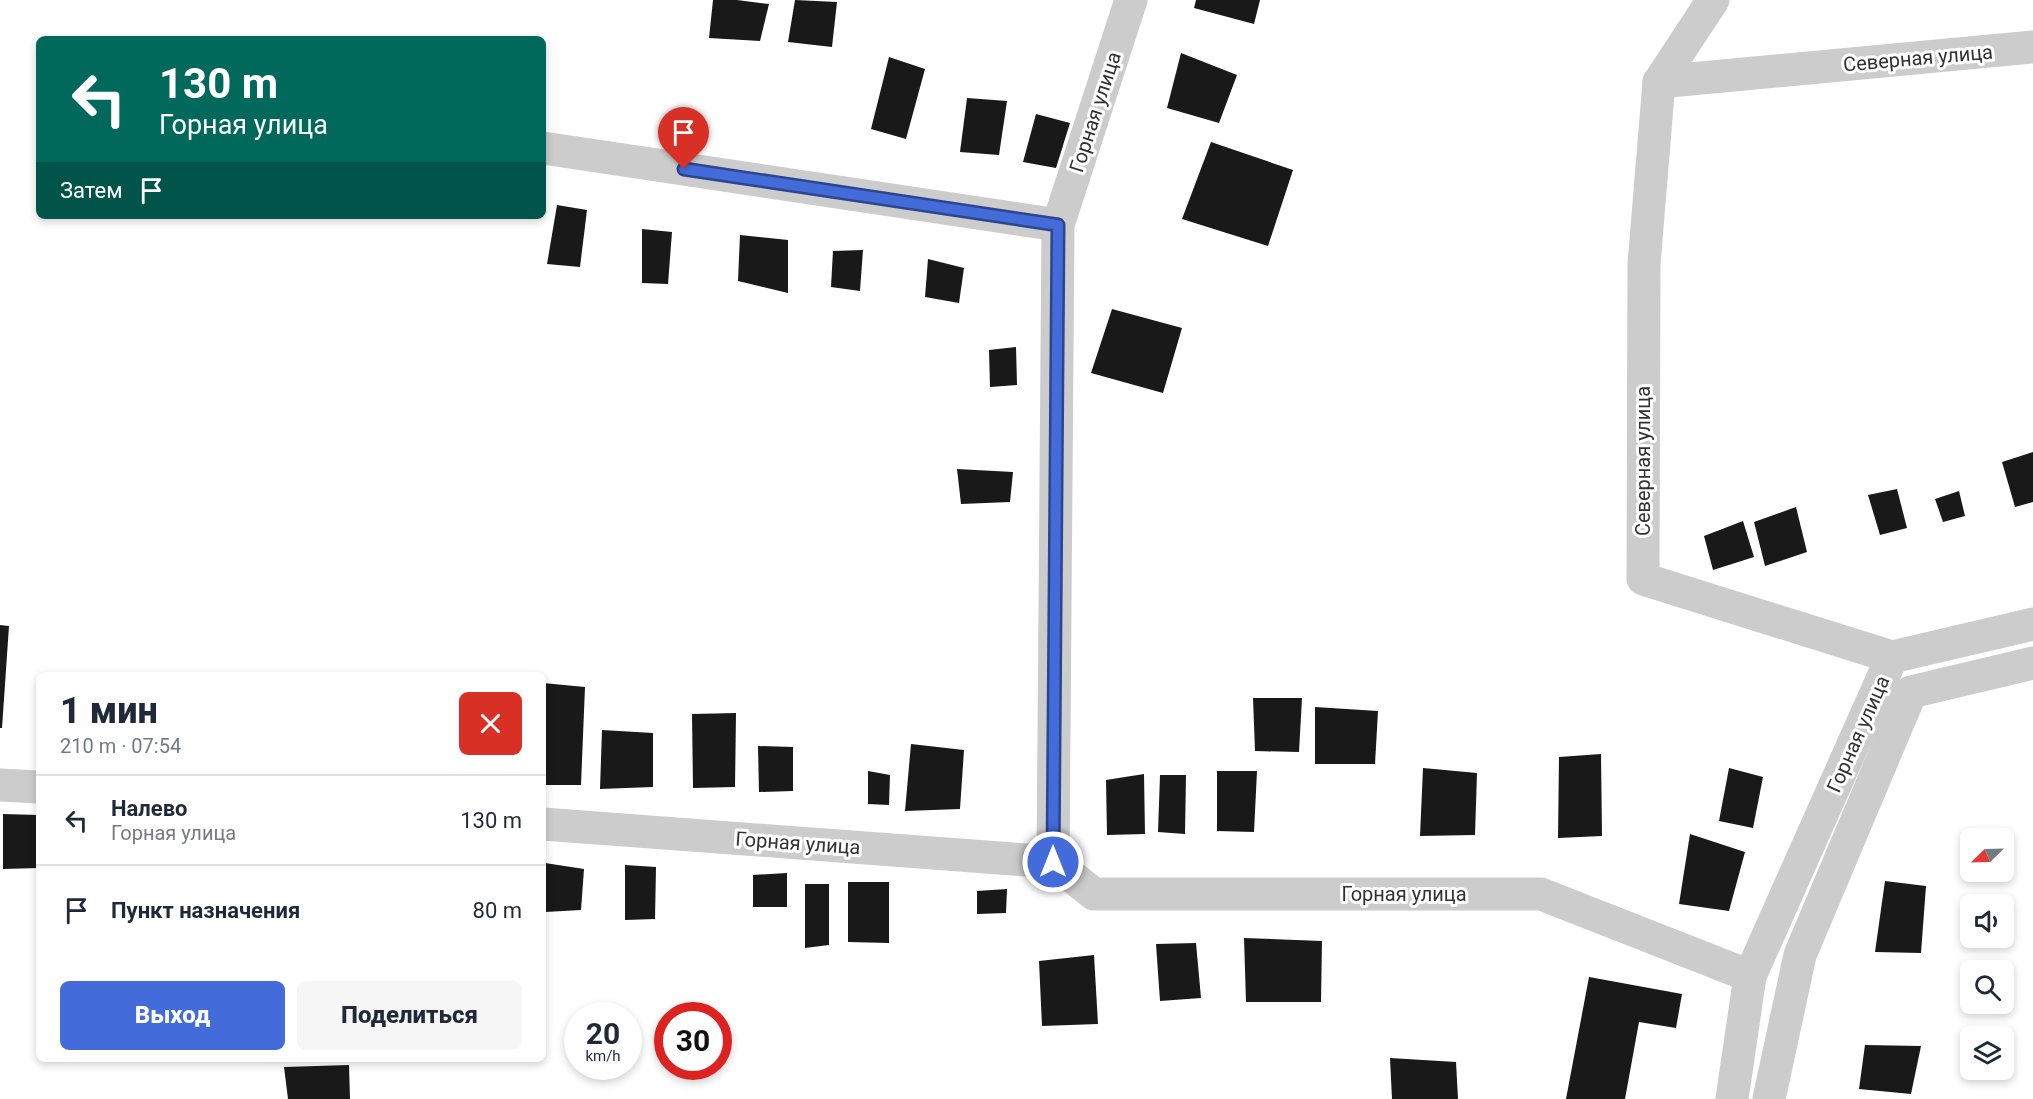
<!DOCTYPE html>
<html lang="ru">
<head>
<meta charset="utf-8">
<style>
	body { margin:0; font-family:Roboto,sans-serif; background:#f6f6f7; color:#1f2937; height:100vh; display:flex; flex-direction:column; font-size:22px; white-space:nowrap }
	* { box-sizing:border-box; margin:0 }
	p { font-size:20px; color:#747a83 }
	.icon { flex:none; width:33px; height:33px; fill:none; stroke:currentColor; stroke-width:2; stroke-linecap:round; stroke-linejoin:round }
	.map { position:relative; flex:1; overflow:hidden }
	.details { position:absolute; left:36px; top:672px; width:510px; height:390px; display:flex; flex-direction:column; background:#fff; border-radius:9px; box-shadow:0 3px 9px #0003 }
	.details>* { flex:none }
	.top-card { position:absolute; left:36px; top:36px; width:510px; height:183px; border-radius:9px; box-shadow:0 3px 9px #0003; background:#00695c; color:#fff; overflow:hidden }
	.needle { width:39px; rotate:247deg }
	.tools { position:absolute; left:1960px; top:828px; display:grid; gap:12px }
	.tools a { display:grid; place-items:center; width:54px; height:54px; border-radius:9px; background:#fff; box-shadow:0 3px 9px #0003; font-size:30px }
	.speed { position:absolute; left:564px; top:1002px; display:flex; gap:12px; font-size:30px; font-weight:700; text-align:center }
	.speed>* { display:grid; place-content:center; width:78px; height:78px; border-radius:50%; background:#fff; box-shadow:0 3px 9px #0003; line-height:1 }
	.speed small { font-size:15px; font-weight:400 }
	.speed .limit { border:9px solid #d22; background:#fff; color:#111 }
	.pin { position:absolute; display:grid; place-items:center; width:51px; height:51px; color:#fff; margin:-62px -26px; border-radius:50% 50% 50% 0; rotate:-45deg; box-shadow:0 0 6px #0007 }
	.pin .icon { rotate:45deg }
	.me { position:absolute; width:66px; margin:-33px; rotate:0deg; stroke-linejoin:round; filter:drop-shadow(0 0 4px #0008) }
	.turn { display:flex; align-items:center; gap:21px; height:126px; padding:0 24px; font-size:27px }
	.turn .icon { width:78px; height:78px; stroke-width:2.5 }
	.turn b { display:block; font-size:42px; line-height:51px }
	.then { display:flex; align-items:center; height:57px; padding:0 24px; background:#0003; gap:12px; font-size:22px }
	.round { display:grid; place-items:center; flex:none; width:63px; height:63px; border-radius:9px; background:#f6f6f7 }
	.overview { display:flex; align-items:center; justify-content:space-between; height:102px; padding:0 24px }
	h1 { font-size:36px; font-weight:800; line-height:45px }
	.action { display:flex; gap:12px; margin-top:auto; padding:12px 24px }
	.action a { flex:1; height:69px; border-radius:9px; background:#436bd9; color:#fff; font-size:24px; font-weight:800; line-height:69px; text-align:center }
	.action a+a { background:#f6f6f7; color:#1f2937 }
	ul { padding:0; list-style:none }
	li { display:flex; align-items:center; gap:18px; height:90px; padding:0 24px; border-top:2px solid #e0e1e3 }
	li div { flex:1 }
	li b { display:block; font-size:22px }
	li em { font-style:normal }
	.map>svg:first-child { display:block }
</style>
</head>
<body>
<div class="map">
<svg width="2033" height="1099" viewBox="0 0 2033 1099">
	<rect width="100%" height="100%" fill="#fff"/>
	<g fill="#191919">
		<polygon points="713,0 737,0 769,4 760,41 709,38"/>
		<polygon points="795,0 837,2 832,47 788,42"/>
		<polygon points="1196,0 1260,0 1254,24 1194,8"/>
		<polygon points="1181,53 1237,75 1219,123 1167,108"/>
		<polygon points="889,57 925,69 906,139 871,129"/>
		<polygon points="967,98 1007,101 999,155 960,152"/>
		<polygon points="1036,114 1070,123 1056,168 1023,162"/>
		<polygon points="1211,142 1293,170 1268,246 1182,219"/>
		<polygon points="557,205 587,210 580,267 547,264"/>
		<polygon points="642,229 672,232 668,284 642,283"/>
		<polygon points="740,235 788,240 788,293 738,281"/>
		<polygon points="863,250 860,291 831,287 833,251"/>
		<polygon points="928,259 964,268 959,303 925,297"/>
		<polygon points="1112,309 1182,328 1163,393 1091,373"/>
		<polygon points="1016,347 1017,385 990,387 989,350"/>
		<polygon points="2033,452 2033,502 2015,507 2002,462"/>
		<polygon points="957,469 1013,472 1010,502 961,504"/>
		<polygon points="1897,489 1907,528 1880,535 1868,495"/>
		<polygon points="1959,491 1965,516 1943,522 1935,499"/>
		<polygon points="1796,507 1807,552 1765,566 1754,522"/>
		<polygon points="1743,521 1754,557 1713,570 1704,536"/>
		<polygon points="0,625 9,626 2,728 0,728"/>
		<polygon points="543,683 585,687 581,785 543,785"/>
		<polygon points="1253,698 1302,698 1299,752 1255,751"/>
		<polygon points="1315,707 1378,711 1375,764 1315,764"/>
		<polygon points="736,713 735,787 693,788 692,714"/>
		<polygon points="602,730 653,733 653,787 600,789"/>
		<polygon points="911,744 964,750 960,809 905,811"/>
		<polygon points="758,746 793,747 793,791 759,792"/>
		<polygon points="1601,754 1602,836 1558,838 1559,757"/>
		<polygon points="1423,768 1477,773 1475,835 1420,836"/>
		<polygon points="1729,768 1763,777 1753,828 1719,821"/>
		<polygon points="868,771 890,775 889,805 868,804"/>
		<polygon points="1217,771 1257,771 1254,832 1217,831"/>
		<polygon points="1144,774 1145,834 1107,835 1106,780"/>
		<polygon points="1160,775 1186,775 1185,834 1158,832"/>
		<polygon points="3,814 39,815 39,868 3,869"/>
		<polygon points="1690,834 1745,852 1729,911 1679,904"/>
		<polygon points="545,863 584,869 581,910 545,912"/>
		<polygon points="625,865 656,867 655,919 625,920"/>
		<polygon points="787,873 787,907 753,907 753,875"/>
		<polygon points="1885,881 1926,886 1921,953 1875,952"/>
		<polygon points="848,882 889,882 889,943 848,942"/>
		<polygon points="805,884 829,884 829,945 805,948"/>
		<polygon points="1007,889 1006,913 977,914 977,891"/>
		<polygon points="1244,938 1322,941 1321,1002 1246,1002"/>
		<polygon points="1196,943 1201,998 1160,1001 1156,944"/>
		<polygon points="1094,955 1098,1024 1042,1026 1039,961"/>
		<polygon points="1589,977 1682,994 1676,1028 1639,1022 1625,1099 1566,1099"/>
		<polygon points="1865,1045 1921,1046 1911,1094 1859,1089"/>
		<polygon points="1390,1058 1456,1062 1458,1099 1392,1099"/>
		<polygon points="349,1065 350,1099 288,1099 284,1067"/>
	</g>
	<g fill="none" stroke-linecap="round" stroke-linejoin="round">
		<g stroke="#ccc" stroke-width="33">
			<polyline points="1713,0 1659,82 1644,264 1643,579 1892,657"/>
			<polyline points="1659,82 2033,47"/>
			<polyline points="543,148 1058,225"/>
			<polyline points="0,785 39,787"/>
			<polyline points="543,824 1053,862 1094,894 1541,894 1750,976"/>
			<polyline points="1053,862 1058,225 1131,0"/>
		</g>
		<g stroke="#ccc" stroke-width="33">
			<polyline points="1732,1099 1750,976 1892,657 2033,624"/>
			<polyline points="1769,1099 1800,955 1911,692 2033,663"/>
		</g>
	</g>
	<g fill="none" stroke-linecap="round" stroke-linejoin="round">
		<defs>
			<polyline id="route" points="684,169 1058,225 1053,862"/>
		</defs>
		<use href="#route" stroke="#2c468d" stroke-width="15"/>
		<use href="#route" stroke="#436bd9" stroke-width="10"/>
	</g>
	<g text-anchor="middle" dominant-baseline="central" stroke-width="6" stroke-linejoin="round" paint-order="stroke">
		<g font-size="20" fill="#323232" stroke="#fff">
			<text transform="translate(1918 58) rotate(-5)">Северная улица</text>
			<text transform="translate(1095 112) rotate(-72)">Горная улица</text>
			<text transform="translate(1643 461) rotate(-90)">Северная улица</text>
			<text transform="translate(1858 734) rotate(-66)">Горная улица</text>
			<text transform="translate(798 843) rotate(4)">Горная улица</text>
			<text x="1404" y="894">Горная улица</text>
		</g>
	</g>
</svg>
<div class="tools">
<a><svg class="needle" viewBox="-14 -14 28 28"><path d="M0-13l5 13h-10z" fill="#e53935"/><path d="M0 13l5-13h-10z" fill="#747a83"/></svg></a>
<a><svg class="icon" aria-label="sound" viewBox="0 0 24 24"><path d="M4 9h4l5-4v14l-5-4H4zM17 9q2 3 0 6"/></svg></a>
<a><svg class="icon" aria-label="search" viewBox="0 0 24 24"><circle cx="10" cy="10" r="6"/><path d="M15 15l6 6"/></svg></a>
<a><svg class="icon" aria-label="layers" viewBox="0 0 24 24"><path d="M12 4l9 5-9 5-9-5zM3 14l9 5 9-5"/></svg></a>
</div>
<div class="speed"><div>20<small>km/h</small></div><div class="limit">30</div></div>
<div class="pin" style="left:684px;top:169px;background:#d93025"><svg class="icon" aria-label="arrive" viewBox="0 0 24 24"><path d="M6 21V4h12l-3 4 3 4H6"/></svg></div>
<svg class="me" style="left:1053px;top:862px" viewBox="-20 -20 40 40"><circle r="17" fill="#436bd9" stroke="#fff" stroke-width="3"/><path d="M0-11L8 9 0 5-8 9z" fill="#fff"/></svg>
<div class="top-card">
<div class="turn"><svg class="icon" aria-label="left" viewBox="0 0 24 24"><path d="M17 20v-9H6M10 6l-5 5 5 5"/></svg><div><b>130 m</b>Горная улица</div></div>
<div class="then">Затем<svg class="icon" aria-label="arrive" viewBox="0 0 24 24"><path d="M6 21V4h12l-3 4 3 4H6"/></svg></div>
</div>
<section class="details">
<div class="overview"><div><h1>1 мин</h1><p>210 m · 07:54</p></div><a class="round" style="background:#d93025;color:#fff"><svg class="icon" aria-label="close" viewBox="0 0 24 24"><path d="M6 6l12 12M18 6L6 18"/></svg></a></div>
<ul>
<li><svg class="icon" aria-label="left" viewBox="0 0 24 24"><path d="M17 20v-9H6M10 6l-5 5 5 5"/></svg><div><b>Налево</b><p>Горная улица</p></div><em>130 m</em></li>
<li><svg class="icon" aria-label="arrive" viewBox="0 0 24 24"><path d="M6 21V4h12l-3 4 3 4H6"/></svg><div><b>Пункт назначения</b></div><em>80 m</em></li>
</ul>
<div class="action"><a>Выход</a><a>Поделиться</a></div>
</section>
</div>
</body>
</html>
